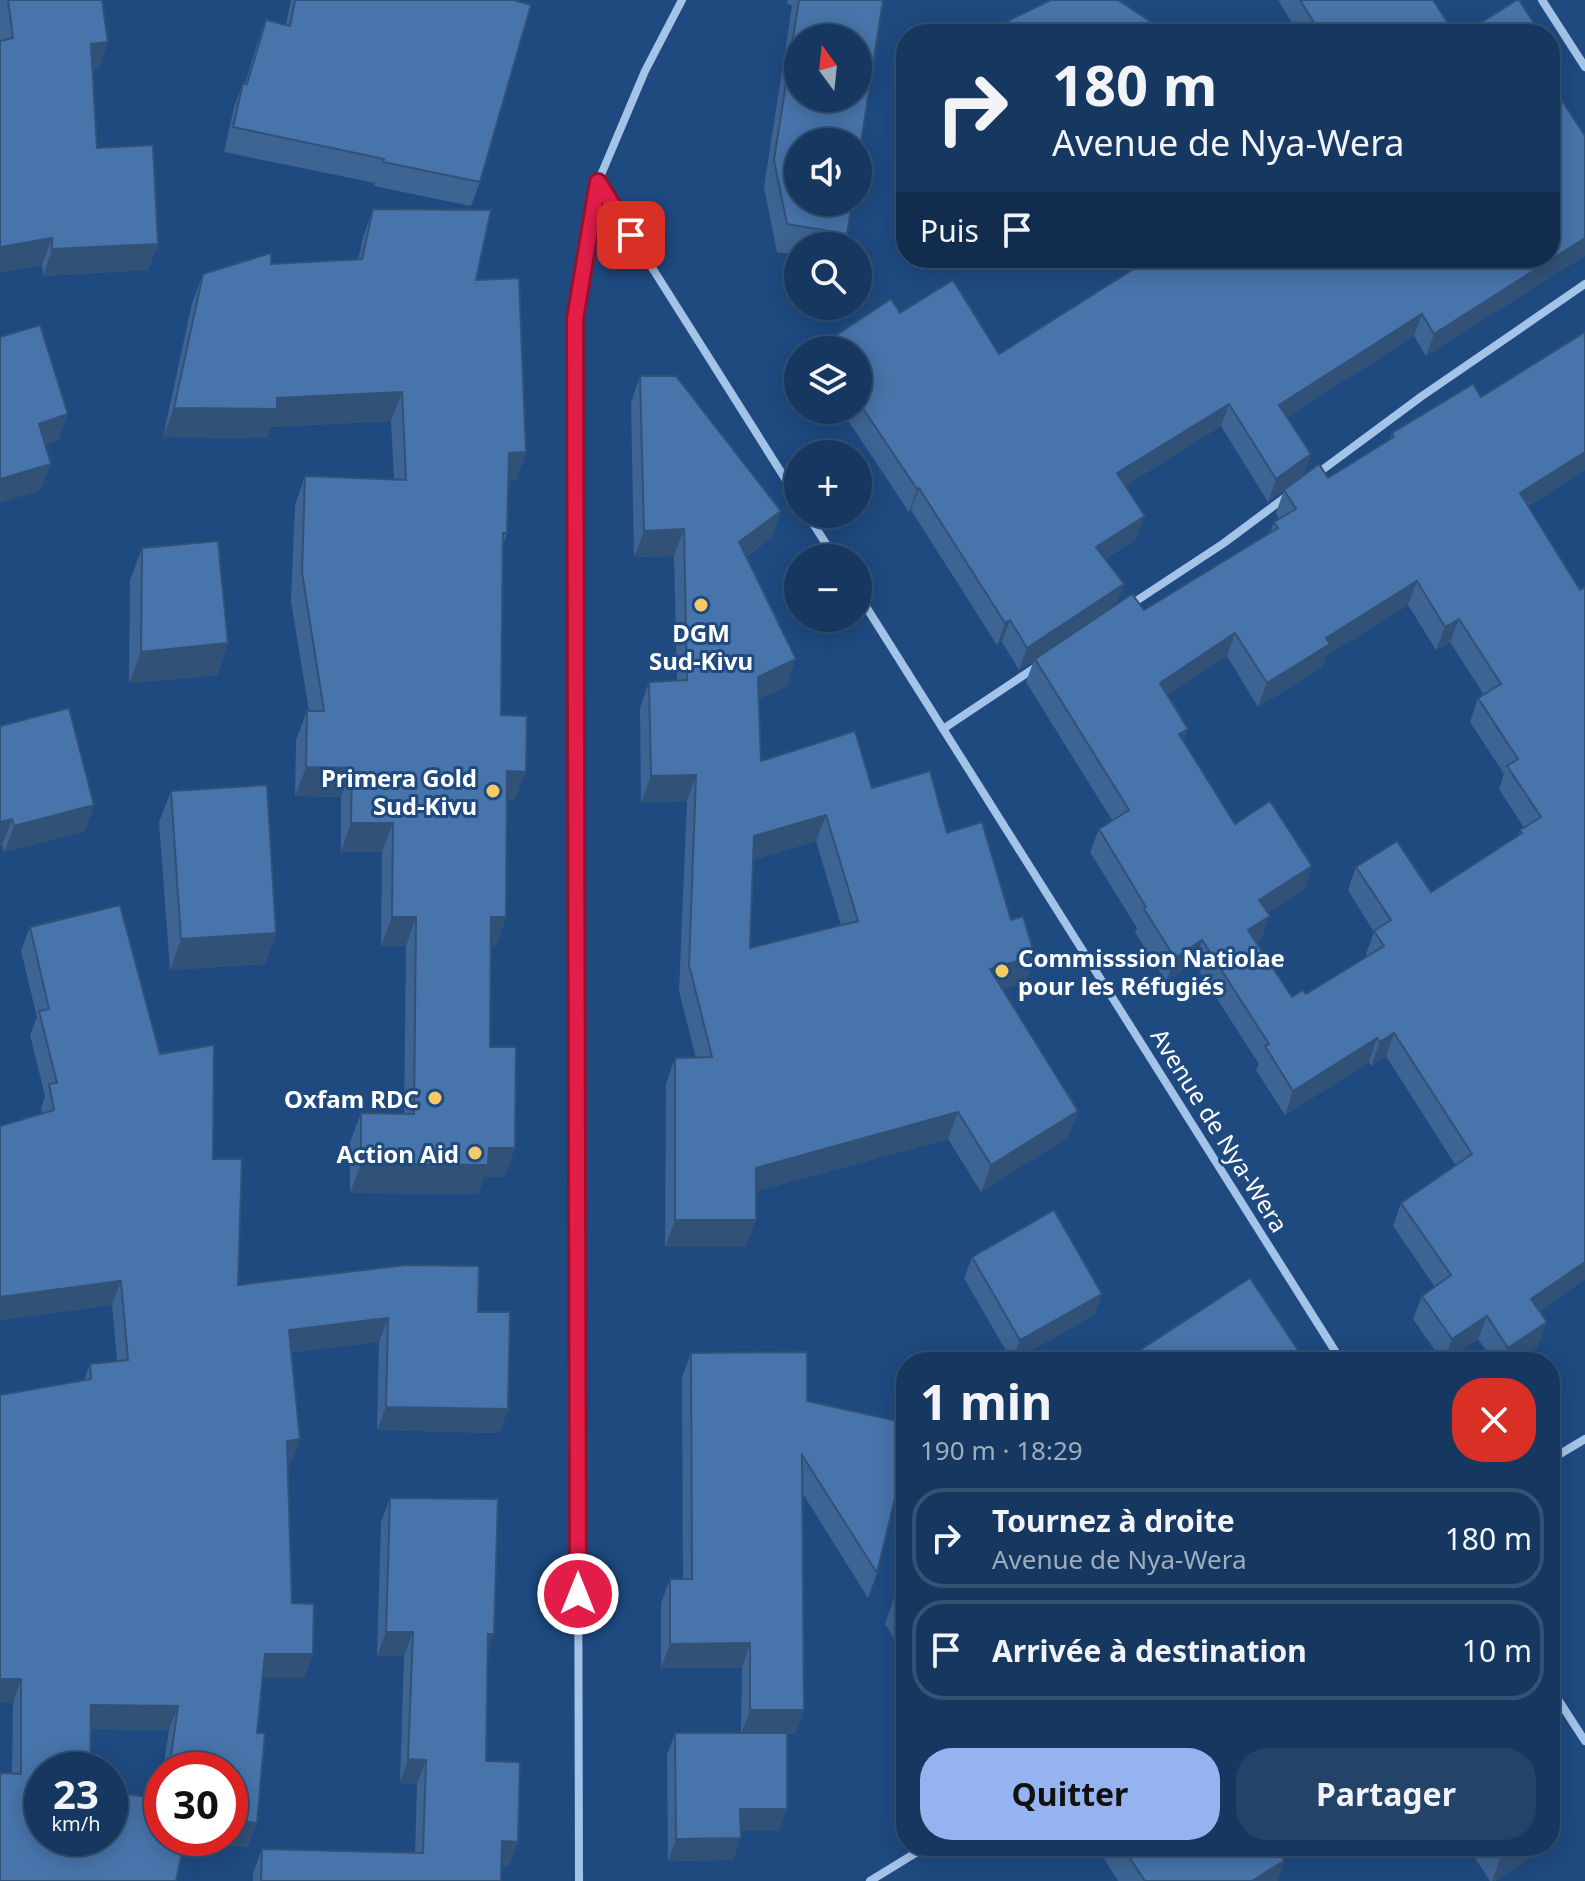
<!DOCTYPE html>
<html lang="fr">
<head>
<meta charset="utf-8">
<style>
	body { margin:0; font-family:"Noto Sans",sans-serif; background:#234369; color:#f1f3f6; height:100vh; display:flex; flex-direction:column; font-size:30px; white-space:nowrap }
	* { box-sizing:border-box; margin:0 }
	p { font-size:26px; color:#9eacbd }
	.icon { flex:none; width:44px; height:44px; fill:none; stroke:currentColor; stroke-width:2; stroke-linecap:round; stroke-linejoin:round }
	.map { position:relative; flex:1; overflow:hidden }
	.side { position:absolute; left:896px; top:1352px; width:664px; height:504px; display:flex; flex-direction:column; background:#163860; border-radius:32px; box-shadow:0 4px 20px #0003,0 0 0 2px #355275 }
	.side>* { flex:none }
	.top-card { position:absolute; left:896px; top:24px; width:664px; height:244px; border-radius:32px; box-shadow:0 4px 20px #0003,0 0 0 2px #355275; background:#163860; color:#f1f3f6; overflow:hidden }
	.needle { width:52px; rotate:345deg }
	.fabs { position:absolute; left:784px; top:24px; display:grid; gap:16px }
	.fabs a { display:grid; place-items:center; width:88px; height:88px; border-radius:50%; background:#163860; box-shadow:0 4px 20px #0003,0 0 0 2px #355275; font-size:40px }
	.speed { position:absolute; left:24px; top:1752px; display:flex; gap:16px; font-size:40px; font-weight:700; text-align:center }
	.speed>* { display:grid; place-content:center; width:104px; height:104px; border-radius:50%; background:#163860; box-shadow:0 4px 20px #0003,0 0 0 2px #355275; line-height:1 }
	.speed small { font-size:20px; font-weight:400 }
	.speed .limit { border:12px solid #d22; background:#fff; color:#111 }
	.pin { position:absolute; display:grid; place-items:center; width:68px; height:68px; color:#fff; margin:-34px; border-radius:16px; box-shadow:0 4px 12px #0006 }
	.me { position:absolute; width:88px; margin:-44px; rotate:0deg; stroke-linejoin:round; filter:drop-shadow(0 0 6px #0008) }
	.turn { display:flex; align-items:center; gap:28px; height:168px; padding:0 24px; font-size:36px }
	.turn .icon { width:104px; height:104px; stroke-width:2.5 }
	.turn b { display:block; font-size:56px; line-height:68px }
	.then { display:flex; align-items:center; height:76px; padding:0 24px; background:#0003; gap:16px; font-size:30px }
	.round { display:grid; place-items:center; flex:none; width:84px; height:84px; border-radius:32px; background:#234369 }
	.headline { display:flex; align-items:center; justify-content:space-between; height:136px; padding:0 24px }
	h1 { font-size:48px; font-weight:700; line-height:60px }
	.button { display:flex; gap:16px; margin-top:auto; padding:16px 24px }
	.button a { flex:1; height:92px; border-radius:32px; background:#95b2f1; color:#111; font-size:32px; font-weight:700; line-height:92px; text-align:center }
	.button a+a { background:#234369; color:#f1f3f6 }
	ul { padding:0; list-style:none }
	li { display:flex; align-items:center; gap:24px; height:100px; margin:0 16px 12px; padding:0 8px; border:4px solid #355275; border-radius:32px }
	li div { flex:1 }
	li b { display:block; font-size:30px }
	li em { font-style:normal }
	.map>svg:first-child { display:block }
</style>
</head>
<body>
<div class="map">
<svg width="1585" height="1881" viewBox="0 0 1585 1881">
	<rect width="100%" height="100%" fill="#1e4a80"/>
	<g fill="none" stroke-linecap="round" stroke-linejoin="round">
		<g stroke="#a3c3e8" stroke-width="8">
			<polyline points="1542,0 1585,67"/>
			<polyline points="598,182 798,499"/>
			<polyline points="1314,476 1422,396 1585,284"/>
			<polyline points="807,514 835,558"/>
			<polyline points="858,594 1342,1362"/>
			<polyline points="1130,605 1224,543 1287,496"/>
			<polyline points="943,729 1039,665"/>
			<polyline points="1550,1460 1585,1439"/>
			<polyline points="1550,1687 1585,1741"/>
			<polyline points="579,1881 575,319 598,182 645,71 682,0"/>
			<polyline points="870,1881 927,1846"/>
		</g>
	</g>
	<g fill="#3d6492" fill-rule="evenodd">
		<polygon points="0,0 8,0 99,69 92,69 97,148 158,244 148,270 43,276 42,265 0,272"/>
		<polygon points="291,0 514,0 480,182 471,206 374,186 375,183 224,152 234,107 243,83 245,84 257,44 266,20 286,25"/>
		<polygon points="788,0 883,0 847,234 842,246 798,246 798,255 777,252 764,187 792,6 787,3"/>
		<polygon points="1278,0 1433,0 1455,34 1299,34"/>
		<polygon points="906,123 906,142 902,134"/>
		<polygon points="373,209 476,280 526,452 516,481 508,481 507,533 503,545 501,715 515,800 507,800 506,917 496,946 490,946 490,1047 515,1148 504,1177 484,1177 478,1194 350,1193 350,1142 361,1113 404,1114 406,946 381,946 382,852 341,852 341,797 295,796 296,740 307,711 309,711 291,601 295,505 305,476 394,479 391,421 271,427 267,438 163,437 192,303 203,274 271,264 358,260 363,238"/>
		<path d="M 1550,258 L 1426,356 L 1414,336 L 1287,417 L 1311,454 L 1303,476 L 1268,502 L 1221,426 L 1125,486 L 1137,538 L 1105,559 L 1116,605 L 1144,610 L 1270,533 L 1274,522 L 1279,519 L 1276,513 L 1284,490 L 1328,478 L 1390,439 L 1392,433 L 1481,397 L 1585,332 L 1585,470 L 1528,506 L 1580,590 L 1585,587 L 1585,1279 L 1539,1311 L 1538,1346 L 1514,1362 L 1494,1362 L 1478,1339 L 1443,1362 L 1413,1319 L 1422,1296 L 1435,1287 L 1393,1226 L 1401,1203 L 1456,1166 L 1386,1056 L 1371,1066 L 1369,1062 L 1285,1115 L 1256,1070 L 1259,1064 L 1194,963 L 1166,981 L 1135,932 L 1137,928 L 1090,852 L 1099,829 L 1112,820 L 1026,682 L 1034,660 L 1019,670 L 1002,642 L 997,645 L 911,510 L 909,512 L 841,410 L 858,410 L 858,350 L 819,350 L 821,345 L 900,313 L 999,354 ZM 1408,605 L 1436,650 L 1450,642 L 1484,695 L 1478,698 L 1470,722 L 1504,774 L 1499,789 L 1524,828 L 1520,830 L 1518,836 L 1431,892 L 1356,867 L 1348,890 L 1374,932 L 1366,954 L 1367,956 L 1306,994 L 1292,997 L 1256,943 L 1261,940 L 1267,913 L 1304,890 L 1235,824 L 1183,742 L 1167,695 L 1227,656 L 1258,707 L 1322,667 L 1326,656 Z"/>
		<path d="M 640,376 L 781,511 L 771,538 L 746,557 L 787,686 L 759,699 L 761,761 L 872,788 L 947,833 L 1011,920 L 1035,956 L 1025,982 L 1002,989 L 1078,1111 L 1068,1137 L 981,1192 L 948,1139 L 756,1191 L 746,1247 L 665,1247 L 666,1084 L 675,1058 L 696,1058 L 679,991 L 687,801 L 641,802 L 640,708 L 649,682 L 677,681 L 674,556 L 634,557 L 631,403 ZM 816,841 L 841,925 L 750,948 L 753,860 Z"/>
		<polygon points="142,548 228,643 217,675 129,683 130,580"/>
		<polygon points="0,726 85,831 4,852 2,845 0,845"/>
		<polygon points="171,791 276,933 265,964 170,970 159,822"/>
		<path d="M 120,905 L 160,1054 L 214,1045 L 213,1159 L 242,1159 L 238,1285 L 406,1265 L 479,1266 L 478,1312 L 510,1312 L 508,1409 L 499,1433 L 377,1430 L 379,1342 L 291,1352 L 300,1439 L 291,1463 L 288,1464 L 292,1603 L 314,1604 L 313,1654 L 304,1678 L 263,1678 L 257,1733 L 265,1733 L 257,1823 L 248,1847 L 184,1840 L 176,1881 L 0,1881 L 0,1773 L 12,1773 L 13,1703 L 0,1703 L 0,1395 L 84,1380 L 90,1364 L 117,1361 L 112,1305 L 0,1320 L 0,1126 L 42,1114 L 41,1108 L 45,1096 L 30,1035 L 37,1017 L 21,951 L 30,927 ZM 90,1729 L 169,1730 L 163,1770 L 230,1770 L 230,1838 L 162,1838 L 162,1781 L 160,1798 L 110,1792 L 110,1838 L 42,1838 L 42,1770 L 90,1770 Z"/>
		<polygon points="972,1257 1102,1294 1094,1315 1012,1361 964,1278"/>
		<polygon points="691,1353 807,1401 877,1573 868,1598 803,1494 804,1710 795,1734 787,1734 779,1831 741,1831 733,1860 668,1861 667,1755 675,1733 741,1733 742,1668 661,1668 661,1603 670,1579 683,1579 682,1377"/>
		<polygon points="390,1498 487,1653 486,1761 518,1842 509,1866 501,1865 501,1881 253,1881 253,1873 262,1849 415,1853 417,1784 400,1783 404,1656 377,1656 381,1522"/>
		<polygon points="906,1587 906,1657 885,1624 896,1593"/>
		<polygon points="1096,1846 1275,1846 1284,1861 1277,1881 1118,1881"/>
		<polygon points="1467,1846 1541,1846 1539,1852 1495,1881 1490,1881"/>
	</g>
	<g fill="#325177">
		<polygon points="108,42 99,69 82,71 91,44"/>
		<polygon points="52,238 42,265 0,272 0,247"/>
		<polygon points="1585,238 1585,256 1426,356 1434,334"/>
		<polygon points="158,244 148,270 43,276 52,249"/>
		<polygon points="1422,314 1414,336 1271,427 1279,405"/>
		<polygon points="402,392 391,421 271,427 267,438 163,437 174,408 277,398"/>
		<polygon points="1229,404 1221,426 1109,496 1117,473"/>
		<polygon points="68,414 58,441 29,450 39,424"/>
		<polygon points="526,452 516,481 499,482 509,453"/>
		<polygon points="1585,452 1585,470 1511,516 1520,493"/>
		<polygon points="1311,454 1303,476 1268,502 1276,479"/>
		<polygon points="51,464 41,490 0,503 0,479"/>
		<polygon points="919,488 911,510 909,512 917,489"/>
		<polygon points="781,511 771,538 729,569 739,542"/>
		<polygon points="1145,516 1137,538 1088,569 1096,547"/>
		<polygon points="684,529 674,556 634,557 644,531"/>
		<polygon points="1417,581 1408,605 1326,656 1322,667 1258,707 1267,683 1326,638"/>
		<polygon points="1124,584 1116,606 1019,670 1027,648"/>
		<polygon points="1459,619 1450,642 1436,650 1445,627"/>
		<polygon points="1010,620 1002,642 997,645 1005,623"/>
		<polygon points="1235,633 1227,656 1151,706 1160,683"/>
		<polygon points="228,643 217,675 129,683 141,652"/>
		<polygon points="796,659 787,686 749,704 758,677"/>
		<polygon points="1188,729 1179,752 1179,734"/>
		<polygon points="306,767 352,768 341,797 295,796"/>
		<polygon points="507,771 526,772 515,800 496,800"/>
		<polygon points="696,775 687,801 641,802 651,776"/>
		<polygon points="94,805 85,831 4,852 14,826"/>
		<polygon points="826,815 816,841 744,863 754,836"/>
		<polygon points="12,819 2,845 0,845 0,822"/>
		<polygon points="351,823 393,823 382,852 341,852"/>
		<polygon points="1312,866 1304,890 1251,923 1259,900"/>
		<polygon points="1270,916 1261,940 1240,953 1248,930"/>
		<polygon points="392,917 416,917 406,946 381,946"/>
		<polygon points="491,917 506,917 496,946 480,946"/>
		<polygon points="276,933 265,964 170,970 181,939"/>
		<polygon points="1202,940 1194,963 1166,981 1175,958"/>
		<polygon points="1035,956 1025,982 980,996 990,969"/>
		<polygon points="1394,1033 1386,1056 1371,1066 1380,1042"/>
		<polygon points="1377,1038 1369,1062 1285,1115 1293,1091"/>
		<polygon points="1078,1111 1068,1137 981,1192 991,1165"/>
		<polygon points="958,1112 948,1139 746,1194 756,1168"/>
		<polygon points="489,1148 515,1148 504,1177 484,1177 478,1194 350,1193 361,1164"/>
		<polygon points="675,1220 756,1220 746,1247 665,1247"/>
		<polygon points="1585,1262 1585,1279 1523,1322 1531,1299"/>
		<polygon points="121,1281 112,1305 0,1320 0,1297"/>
		<polygon points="1102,1294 1094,1315 1012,1361 1020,1340"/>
		<polygon points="1487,1316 1478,1339 1444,1362 1452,1339"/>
		<polygon points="388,1318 379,1342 280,1354 289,1330"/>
		<polygon points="1547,1322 1538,1346 1514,1362 1503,1362 1508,1348"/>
		<polygon points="386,1407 508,1409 499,1433 377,1430"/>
		<polygon points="300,1439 291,1463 278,1464 287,1441"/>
		<polygon points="386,1632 413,1632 404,1656 377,1656"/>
		<polygon points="488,1634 494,1634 486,1658"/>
		<polygon points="750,1643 742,1668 661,1668 670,1644"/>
		<polygon points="265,1654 313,1654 304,1678 257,1678"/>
		<polygon points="0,1679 21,1679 13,1703 0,1703"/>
		<polygon points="91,1705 178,1706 169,1730 82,1729"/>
		<polygon points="750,1710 804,1710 795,1734 741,1734"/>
		<polygon points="408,1759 426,1760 417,1784 400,1783"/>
		<polygon points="740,1809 787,1809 779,1831 733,1831"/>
		<polygon points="230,1820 257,1823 248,1847 181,1839 181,1838 230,1838"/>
		<polygon points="741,1838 733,1860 668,1861 676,1839"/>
		<polygon points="502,1841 518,1842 509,1866 493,1865"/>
		<polygon points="1390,1846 1397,1846 1388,1852"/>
		<polygon points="1514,1846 1541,1846 1539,1852 1495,1881 1492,1881 1502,1854"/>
		<polygon points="1284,1861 1277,1881 1252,1881"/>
	</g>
	<g fill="#4774aa" stroke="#325177" stroke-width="2" fill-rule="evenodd">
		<polygon points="8,0 102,0 108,42 91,44 97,148 153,145 158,244 52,249 52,238 0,247 0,41 13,38"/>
		<polygon points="295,0 514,0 531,5 480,182 383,162 384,159 233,127 243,83 247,84 266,20 290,26"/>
		<path d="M 799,0 L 883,0 L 858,162 L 858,142 L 798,142 L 798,202 L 852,202 L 847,234 L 787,224 L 774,160 ZM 798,38 L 858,38 L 858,98 L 798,98 Z"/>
		<polygon points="1051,0 1118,0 1169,34 981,34"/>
		<polygon points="1300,0 1433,0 1455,34 1321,34"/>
		<polygon points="1517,0 1519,0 1541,34 1463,34"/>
		<polygon points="1550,82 1585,136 1585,238 1434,334 1422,314 1279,405 1311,454 1276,479 1229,404 1117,473 1145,516 1096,547 1124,584 1027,648 1010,620 1005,623 919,488 917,489 858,401 858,350 824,350 821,345 891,299 900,313 953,280 999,354 1151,258 1550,258"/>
		<polygon points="373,209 491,210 476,280 519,278 526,452 509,453 507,533 503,533 501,715 527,716 526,772 507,771 506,917 491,917 490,1047 516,1047 515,1148 489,1148 488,1165 361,1164 361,1113 414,1114 416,917 392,917 393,823 351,823 352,768 306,767 307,711 324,711 302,572 305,476 406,480 402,392 277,398 277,409 174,408 203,274 271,253 271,264 362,259"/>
		<polygon points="40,325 68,414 39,424 51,464 0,479 0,337"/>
		<path d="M 1585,332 L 1585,452 L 1520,493 L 1580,590 L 1585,587 L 1585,1262 L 1531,1299 L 1547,1322 L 1508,1348 L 1487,1316 L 1452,1339 L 1422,1296 L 1451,1275 L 1401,1203 L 1472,1154 L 1394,1033 L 1380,1042 L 1377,1038 L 1293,1091 L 1265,1046 L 1269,1044 L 1202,940 L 1175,958 L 1144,909 L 1146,907 L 1099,829 L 1129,810 L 1035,659 L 1132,594 L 1144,610 L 1278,528 L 1274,522 L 1296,509 L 1284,490 L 1319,464 L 1328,478 L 1394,437 L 1392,433 L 1473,384 L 1481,397 ZM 1417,581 L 1445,627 L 1459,619 L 1501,684 L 1478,698 L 1518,759 L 1507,766 L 1541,817 L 1520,830 L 1522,833 L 1431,892 L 1397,841 L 1356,867 L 1391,920 L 1374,931 L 1384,946 L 1306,994 L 1303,990 L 1292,997 L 1248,930 L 1270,916 L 1259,900 L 1312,866 L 1270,801 L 1235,824 L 1179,734 L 1188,729 L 1160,683 L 1235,633 L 1267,683 L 1330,644 L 1326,638 Z"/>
		<path d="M 640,376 L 676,376 L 781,511 L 739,542 L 796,659 L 758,677 L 761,761 L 855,731 L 872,788 L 930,771 L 947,833 L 982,822 L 1011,920 L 1023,916 L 1035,956 L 990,969 L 1078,1111 L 991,1165 L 958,1112 L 756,1168 L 756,1220 L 675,1220 L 675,1058 L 712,1057 L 689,965 L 696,775 L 651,776 L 649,682 L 687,680 L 684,529 L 644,531 ZM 826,815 L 858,921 L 750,948 L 754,836 Z"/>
		<polygon points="218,541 228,643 141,652 142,548"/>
		<polygon points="69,708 94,805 14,826 12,819 0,822 0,726"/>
		<polygon points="267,785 276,933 181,939 171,791"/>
		<polygon points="120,905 160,1054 214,1045 213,1159 242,1159 238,1285 406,1265 479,1266 478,1312 510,1312 508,1409 386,1407 388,1318 289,1330 300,1439 287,1441 292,1603 314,1604 313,1654 265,1654 257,1733 265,1733 257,1823 230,1820 230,1770 169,1770 178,1706 91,1705 90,1770 42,1770 42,1838 110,1838 110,1792 162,1799 162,1838 185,1838 176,1881 0,1881 0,1773 21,1774 21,1679 0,1679 0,1395 91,1379 90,1364 128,1360 121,1281 0,1297 0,1126 54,1110 49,1084 57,1083 39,1011 49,1009 30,927"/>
		<polygon points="1054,1210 1102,1294 1020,1340 972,1257"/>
		<polygon points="1250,1278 1306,1362 1122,1362"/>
		<polygon points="807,1352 807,1401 906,1423 906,1452 877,1573 802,1455 804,1710 750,1710 750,1643 670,1644 670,1579 692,1579 691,1353"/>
		<polygon points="390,1498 498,1499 494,1634 488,1634 486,1761 520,1762 518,1842 502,1841 501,1881 261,1881 262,1849 423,1853 426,1760 408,1759 413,1632 386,1632"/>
		<polygon points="906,1587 906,1608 896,1593"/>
		<polygon points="675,1733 787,1733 787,1809 740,1809 741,1838 676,1839"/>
		<polygon points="1122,1846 1275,1846 1284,1861 1252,1881 1145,1881"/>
		<polygon points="1497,1846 1514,1846 1502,1854"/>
	</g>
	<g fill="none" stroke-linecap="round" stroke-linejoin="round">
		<defs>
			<polyline id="route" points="578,1594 575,319 598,182 631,235"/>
		</defs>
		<use href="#route" stroke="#92132f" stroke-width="20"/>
		<use href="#route" stroke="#e11d48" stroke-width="14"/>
	</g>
	<g fill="#f7ca63" stroke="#1e4a80" stroke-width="3">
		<circle cx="701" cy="605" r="8"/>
		<circle cx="493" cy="791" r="8"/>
		<circle cx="1002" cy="971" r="8"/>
		<circle cx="435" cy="1098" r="8"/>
		<circle cx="475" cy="1153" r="8"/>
	</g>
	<g text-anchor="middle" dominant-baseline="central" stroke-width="6" stroke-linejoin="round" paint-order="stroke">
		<g font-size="24" font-weight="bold" fill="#fff" stroke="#1e4a80" text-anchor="end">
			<text x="701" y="632" text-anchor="middle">DGM<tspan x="701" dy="28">Sud-Kivu</tspan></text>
			<text x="477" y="777">Primera Gold<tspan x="477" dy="28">Sud-Kivu</tspan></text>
			<text x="1018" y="957" text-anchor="start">Commisssion Natiolae<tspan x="1018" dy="28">pour les Réfugiés</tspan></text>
			<text x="419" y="1098">Oxfam RDC</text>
			<text x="459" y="1153">Action Aid</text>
		</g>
		<g font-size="24" fill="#fff" stroke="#1e4a80">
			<text transform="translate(1220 1130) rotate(58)">Avenue de Nya-Wera</text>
		</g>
	</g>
</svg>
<div class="fabs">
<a><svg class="needle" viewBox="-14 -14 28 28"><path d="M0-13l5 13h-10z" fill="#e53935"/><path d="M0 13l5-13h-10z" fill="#9eacbd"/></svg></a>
<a><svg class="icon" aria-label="sound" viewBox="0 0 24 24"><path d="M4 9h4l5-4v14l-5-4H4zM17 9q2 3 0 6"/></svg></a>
<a><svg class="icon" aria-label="search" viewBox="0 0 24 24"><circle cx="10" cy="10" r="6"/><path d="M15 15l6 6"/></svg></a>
<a><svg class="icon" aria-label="layers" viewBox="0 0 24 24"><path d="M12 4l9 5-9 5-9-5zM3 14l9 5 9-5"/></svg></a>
<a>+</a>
<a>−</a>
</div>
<div class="speed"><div>23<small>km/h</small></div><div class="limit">30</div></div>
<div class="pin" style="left:631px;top:235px;background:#d93025"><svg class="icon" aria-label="arrive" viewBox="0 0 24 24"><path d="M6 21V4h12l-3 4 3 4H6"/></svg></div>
<svg class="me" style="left:578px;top:1594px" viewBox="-20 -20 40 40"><circle r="17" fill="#e11d48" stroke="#fff" stroke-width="3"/><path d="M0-11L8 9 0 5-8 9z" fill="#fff"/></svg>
<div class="top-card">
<div class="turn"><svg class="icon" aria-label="right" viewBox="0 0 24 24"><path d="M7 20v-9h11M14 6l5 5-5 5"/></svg><div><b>180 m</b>Avenue de Nya-Wera</div></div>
<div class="then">Puis<svg class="icon" aria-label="arrive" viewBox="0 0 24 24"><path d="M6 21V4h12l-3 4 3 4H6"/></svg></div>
</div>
<section class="side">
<div class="headline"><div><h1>1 min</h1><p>190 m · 18:29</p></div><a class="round" style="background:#d93025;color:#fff"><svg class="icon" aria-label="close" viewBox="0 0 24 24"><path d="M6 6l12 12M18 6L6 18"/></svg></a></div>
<ul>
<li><svg class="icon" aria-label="right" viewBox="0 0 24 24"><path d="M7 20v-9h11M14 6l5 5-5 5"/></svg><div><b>Tournez à droite</b><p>Avenue de Nya-Wera</p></div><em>180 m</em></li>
<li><svg class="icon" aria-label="arrive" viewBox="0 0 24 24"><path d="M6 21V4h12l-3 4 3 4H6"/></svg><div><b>Arrivée à destination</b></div><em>10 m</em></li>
</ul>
<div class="button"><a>Quitter</a><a>Partager</a></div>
</section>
</div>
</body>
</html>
